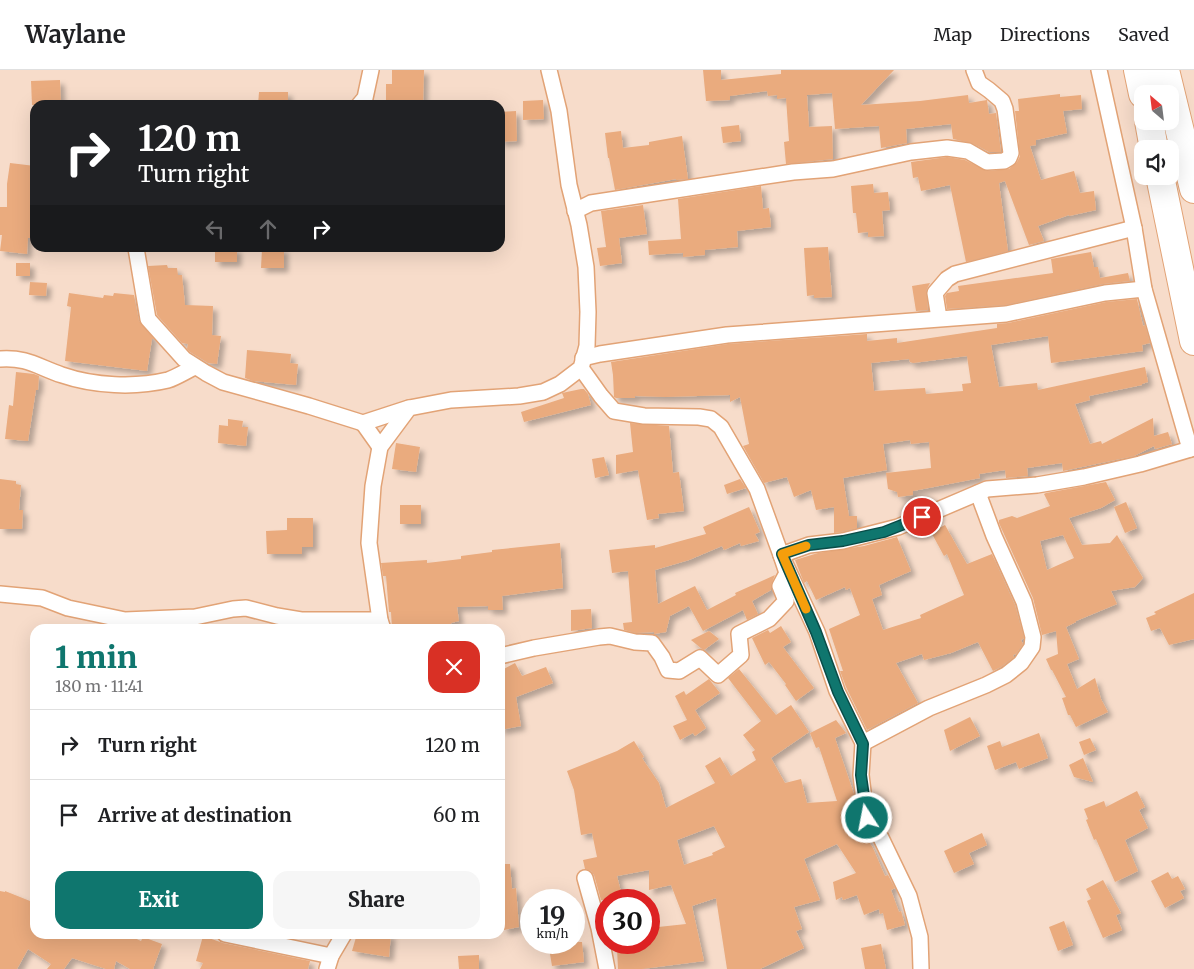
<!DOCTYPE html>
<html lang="en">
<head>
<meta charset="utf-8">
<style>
	body { margin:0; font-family:Merriweather,serif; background:#f6f6f6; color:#202124; height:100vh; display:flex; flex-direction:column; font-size:19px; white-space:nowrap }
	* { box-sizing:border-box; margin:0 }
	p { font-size:16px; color:#757577 }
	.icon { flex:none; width:28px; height:28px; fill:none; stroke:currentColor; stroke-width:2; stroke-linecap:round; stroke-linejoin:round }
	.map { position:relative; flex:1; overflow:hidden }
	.panel { position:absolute; left:30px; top:554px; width:475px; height:315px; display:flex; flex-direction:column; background:#fff; border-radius:15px; box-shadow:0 5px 20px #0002 }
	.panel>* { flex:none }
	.top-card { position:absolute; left:30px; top:30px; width:475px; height:152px; border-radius:15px; box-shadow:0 5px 20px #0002; background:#202124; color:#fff; overflow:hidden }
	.needle { width:32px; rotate:332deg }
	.tools { position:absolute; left:1134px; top:15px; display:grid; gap:10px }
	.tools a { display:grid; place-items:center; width:45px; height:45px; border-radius:10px; background:#fff; box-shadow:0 5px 20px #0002; font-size:25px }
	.speed { position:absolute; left:520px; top:819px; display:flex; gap:10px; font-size:25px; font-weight:700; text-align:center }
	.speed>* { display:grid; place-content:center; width:65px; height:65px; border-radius:50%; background:#fff; box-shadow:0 5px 20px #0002; line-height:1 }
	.speed small { font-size:12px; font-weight:400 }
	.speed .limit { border:8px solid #d22; background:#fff; color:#111 }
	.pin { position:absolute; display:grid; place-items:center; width:42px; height:42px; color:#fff; margin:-21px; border:2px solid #fff; border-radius:50%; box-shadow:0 1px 5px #0007 }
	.me { position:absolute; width:55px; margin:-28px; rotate:349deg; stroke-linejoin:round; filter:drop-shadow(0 0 4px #0008) }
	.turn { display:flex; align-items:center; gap:18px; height:105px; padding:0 25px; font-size:22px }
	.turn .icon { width:65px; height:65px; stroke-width:2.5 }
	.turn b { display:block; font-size:35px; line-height:42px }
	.lanes { display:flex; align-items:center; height:48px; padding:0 25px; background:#0003; justify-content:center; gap:25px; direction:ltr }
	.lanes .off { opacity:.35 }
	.round { display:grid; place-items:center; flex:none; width:52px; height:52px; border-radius:15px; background:#f6f6f6 }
	.summary { display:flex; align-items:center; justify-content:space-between; height:85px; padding:0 25px }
	h1 { font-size:30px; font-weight:800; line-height:38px; color:#0f766e }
	.action { display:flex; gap:10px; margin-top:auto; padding:10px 25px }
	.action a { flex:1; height:58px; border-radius:15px; background:#0f766e; color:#fff; font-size:20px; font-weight:800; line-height:58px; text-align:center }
	.action a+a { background:#f6f6f6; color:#202124 }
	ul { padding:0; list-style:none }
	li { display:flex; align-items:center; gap:15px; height:70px; padding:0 25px; border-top:1px solid #e0e0e0 }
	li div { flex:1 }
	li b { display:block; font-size:19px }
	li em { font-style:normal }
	header { display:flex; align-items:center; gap:30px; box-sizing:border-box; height:70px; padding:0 25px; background:#fff; border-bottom:1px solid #e0e0e0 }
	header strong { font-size:24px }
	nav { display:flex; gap:28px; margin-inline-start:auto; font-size:18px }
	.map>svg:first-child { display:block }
</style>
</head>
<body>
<header>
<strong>Waylane</strong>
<nav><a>Map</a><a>Directions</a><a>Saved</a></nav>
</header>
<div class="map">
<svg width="1194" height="899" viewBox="0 0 1194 899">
	<defs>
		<filter id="shadow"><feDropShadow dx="4.5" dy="4.5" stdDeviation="2.5" flood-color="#0004"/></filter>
	</defs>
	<rect width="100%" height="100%" fill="#f7dcca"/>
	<g fill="#eaab7e" fill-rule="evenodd" filter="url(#shadow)">
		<polygon points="392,0 424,0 423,35 395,35 395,31 386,32 386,14 392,14"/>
		<polygon points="703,0 721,0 721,10 781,4 781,0 894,0 861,35 920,31 968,25 969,33 987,30 989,44 996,43 1001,82 989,82 972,73 953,69 951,54 906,59 907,73 881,78 879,56 835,59 832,23 807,25 809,57 832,56 833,89 786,94 784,72 789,71 786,28 777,29 777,25 768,26 767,21 730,26 730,30 706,31"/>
		<polygon points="60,10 61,35 32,35 31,11"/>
		<polygon points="259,22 288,22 288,35 258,35"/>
		<polygon points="1060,24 1060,27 1081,25 1082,39 1063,41 1067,63 1036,70 1036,75 1030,76 1041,110 1074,101 1080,123 1094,121 1096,140 1069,146 1069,145 1038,156 1044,171 1029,175 1005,111 999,113 1008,181 966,192 950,115 921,121 918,107 913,108 911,92 947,87 965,90 987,101 1009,99 1017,92 1020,86 1015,41 1019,41 1018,29"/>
		<polygon points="543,30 544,49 523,50 523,31"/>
		<polygon points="516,41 517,71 500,72 500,42"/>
		<polygon points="739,55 741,71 723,73 721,57"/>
		<polygon points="621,61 623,78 649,75 649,72 682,66 688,109 676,110 676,109 615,120 609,88 608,88 605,63"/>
		<polygon points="10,93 35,96 35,168 28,168 27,184 0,181 2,165 0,165 0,137 7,137 7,114"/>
		<polygon points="873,114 874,123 888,122 890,140 882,141 884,166 868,167 868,162 858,163 856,143 853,143 851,116"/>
		<polygon points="761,116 763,139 769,138 771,157 737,161 738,177 705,180 705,185 683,187 683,183 649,185 648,171 681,169 678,129"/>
		<polygon points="643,135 647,164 619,168 622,193 600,196 597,178 606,177 601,141"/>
		<polygon points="828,177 832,227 814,228 814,225 807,226 804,178"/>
		<rect x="215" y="178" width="22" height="14"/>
		<polygon points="267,178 284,178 284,198 261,198 262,179"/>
		<polygon points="1091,182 1094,197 1098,197 1100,208 1128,203 1130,211 1103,214 1005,235 947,239 945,226 947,223 959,221 958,216 1053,203 1051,189"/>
		<rect x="16" y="193" width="14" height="13"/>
		<polygon points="167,195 168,198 177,198 178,205 182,205 185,235 213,236 212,265 221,266 217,294 208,293 190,282 187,279 188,274 182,273 157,245 148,196"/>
		<polygon points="30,212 47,213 46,226 29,225"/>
		<polygon points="930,213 926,221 928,240 916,241 912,216"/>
		<polygon points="69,223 103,228 104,225 113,226 114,223 134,225 139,251 154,269 152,269 147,301 65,291 71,237 67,236"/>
		<path d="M 1137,229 L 1143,256 L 1145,255 L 1150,273 L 1142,275 L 1143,281 L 1051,293 L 1048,266 L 991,275 L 999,317 L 1037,313 L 1038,320 L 1145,297 L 1148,312 L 1142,314 L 1142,315 L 1089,326 L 1090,330 L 1075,334 L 1090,374 L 1101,371 L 1102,374 L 1153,348 L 1154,366 L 1168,362 L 1172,374 L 1155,379 L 1154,376 L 1134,386 L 1063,401 L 1062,393 L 1027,398 L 1028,406 L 1006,408 L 1005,400 L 979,404 L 980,408 L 913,421 L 913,425 L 898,427 L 897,422 L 888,419 L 886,403 L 931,398 L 929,372 L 911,374 L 910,370 L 883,374 L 887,400 L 843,408 L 849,446 L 857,446 L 857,458 L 841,462 L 834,463 L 834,437 L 816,440 L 811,420 L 794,427 L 787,407 L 764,413 L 743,376 L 749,374 L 740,327 L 730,332 L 730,325 L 665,327 L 635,326 L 635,328 L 616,328 L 614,327 L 613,305 L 611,292 L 728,274 L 867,264 L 867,271 L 897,268 L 897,273 L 997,258 L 997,254 L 1008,253 L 1106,232 ZM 967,286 L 971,313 L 962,314 L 963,321 L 926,324 L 925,318 L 874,321 L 871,293 L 909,289 L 910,292 L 913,293 Z"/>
		<polygon points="247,280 291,284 290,293 298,294 296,315 253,311 245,308"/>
		<polygon points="16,302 34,304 39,306 38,320 36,320 28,371 5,369 9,335 13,336"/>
		<polygon points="581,319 584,319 588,324 591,335 524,352 521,342 564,328 562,323"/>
		<polygon points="228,349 243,351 242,357 248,357 246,376 218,373 219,355 228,356"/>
		<polygon points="630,353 669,356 673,403 679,402 684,441 658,444 659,448 647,450 638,400 616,404 616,385 633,382"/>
		<polygon points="396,373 420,377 416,402 392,399"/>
		<polygon points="604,387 609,405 595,408 592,389"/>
		<polygon points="0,409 16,411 16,414 21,415 19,440 23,440 22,459 0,459"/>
		<polygon points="740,409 746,418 727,424 724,415"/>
		<path d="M 1106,412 L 1115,430 L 1101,438 L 1069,448 L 1082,475 L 1110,473 L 1117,465 L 1143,508 L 1135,517 L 1111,521 L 1117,534 L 1076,551 L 1076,552 L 1066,557 L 1079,589 L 1067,594 L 1077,619 L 1095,608 L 1101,629 L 1108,642 L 1076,657 L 1070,645 L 1068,645 L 1062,628 L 1066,627 L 1052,600 L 1051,600 L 1046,589 L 1058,584 L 1056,561 L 1042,565 L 1033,528 L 999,453 L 999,450 L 1012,446 L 1017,448 L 1050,436 L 1044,424 L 1046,423 ZM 1063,465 L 1074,488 L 1047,500 L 1040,471 Z"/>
		<polygon points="1126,432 1137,458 1125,463 1114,437"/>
		<rect x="400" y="435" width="21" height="19"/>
		<polygon points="749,437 760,462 755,464 759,471 741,476 740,473 724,480 722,476 689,490 655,500 658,534 695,516 707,540 736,525 735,523 775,505 771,515 771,520 752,531 758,544 747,550 743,540 703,561 689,536 670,546 666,562 654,564 654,562 636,563 624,560 623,553 632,552 628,501 612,503 609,480 655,475 655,478 706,464 703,457"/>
		<polygon points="287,448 313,448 313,477 302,477 302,484 267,484 266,461 287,460"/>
		<polygon points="945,455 967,494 992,484 1015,535 1024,568 1021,570 1023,574 1016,584 1013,585 1014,587 1001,597 993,601 978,572 951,583 924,590 922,584 896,593 918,633 867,660 846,617 840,601 843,601 829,559 860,545 850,518 846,520 845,517 816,530 807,511 804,513 795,490 818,483 864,476 897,467 911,501 879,515 882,525 872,529 883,560 921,548 920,545 964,525 947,484 944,486 931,462"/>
		<polygon points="560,473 563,518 502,526 503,540 488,540 488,536 457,537 459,551 451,553 452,559 392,559 391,542 389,542 386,506 383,506 381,493 427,490 427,493 461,489 461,486 492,482 492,480"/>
		<polygon points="1194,523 1194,569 1169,575 1160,558 1151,561 1146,548 1156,544 1154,542"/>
		<polygon points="591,539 592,558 571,561 571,540"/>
		<polygon points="781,556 791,572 783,577 814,618 796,631 785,615 786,614 769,592 765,595 752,568 768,560 770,563"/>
		<polygon points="709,561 719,569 704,580 702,579 691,570"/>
		<polygon points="515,593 522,606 546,597 553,613 516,627 521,656 500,660 500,601"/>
		<path d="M 739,599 L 776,645 L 791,635 L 809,662 L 771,688 L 785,713 L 801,709 L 807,733 L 837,731 L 819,677 L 816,678 L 810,663 L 836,650 L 846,663 L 835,668 L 854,724 L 855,733 L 845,735 L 873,778 L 885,806 L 888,805 L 895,818 L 891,820 L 899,842 L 901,841 L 905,855 L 887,860 L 883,843 L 880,844 L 879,839 L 864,845 L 857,825 L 843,830 L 842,827 L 836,830 L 833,812 L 856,803 L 837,774 L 804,789 L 820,830 L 794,837 L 802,859 L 796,861 L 804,878 L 760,899 L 727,899 L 716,828 L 692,836 L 704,891 L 642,899 L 618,899 L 617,878 L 615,872 L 649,872 L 649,858 L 686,854 L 671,815 L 649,820 L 649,800 L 617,806 L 623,830 L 601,830 L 594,805 L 591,801 L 585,799 L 583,790 L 597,787 L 592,763 L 581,765 L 574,720 L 567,701 L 617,681 L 634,671 L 644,687 L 642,688 L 659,713 L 666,738 L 715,713 L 705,696 L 720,687 L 731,706 L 756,690 L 752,682 L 755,680 L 743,665 L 761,651 L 728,608 ZM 714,756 L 725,777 L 712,783 L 713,785 L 684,795 L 677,770 Z"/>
		<polygon points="709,609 720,623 695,640 706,658 695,666 693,663 680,670 673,656 687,650 675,626 684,621 686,625"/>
		<polygon points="970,647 980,666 950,681 944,660"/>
		<polygon points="1039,663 1048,688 1019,699 1016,692 995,700 987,676 1000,671 1002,677"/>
		<polygon points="1090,668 1096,680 1084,685 1079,672"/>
		<polygon points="1083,688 1093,712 1074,707 1069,695"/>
		<polygon points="1137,721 1145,737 1139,740 1148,758 1125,770 1138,801 1115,812 1096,769 1094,770 1086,750 1088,749 1084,739 1104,731 1106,737"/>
		<polygon points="982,763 987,775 969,783 974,794 954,803 944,781"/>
		<polygon points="500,794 510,794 512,819 516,818 519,857 504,860 500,843"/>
		<polygon points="1168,802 1172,809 1178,806 1185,819 1180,821 1184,828 1165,838 1151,811"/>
		<polygon points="1103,810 1121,843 1116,845 1122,860 1103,868 1087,831 1091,829 1086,819"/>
		<polygon points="0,821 5,822 5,821 35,833 35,864 126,864 141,871 143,867 162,874 153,899 130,899 116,891 114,899 106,899 72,888 64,899 47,899 51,894 28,879 17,899 0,899"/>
		<polygon points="1064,851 1073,875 1058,881 1049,857"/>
		<polygon points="357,864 391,864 389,887 352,881"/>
		<polygon points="203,866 223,873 310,891 308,899 200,899 203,893 196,891"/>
		<polygon points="548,872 582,872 584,892 552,896"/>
		<polygon points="881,874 886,899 865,899 861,878"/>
		<polygon points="479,885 479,899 459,899 458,886"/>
	</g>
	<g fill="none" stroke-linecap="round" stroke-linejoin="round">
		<defs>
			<g id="street">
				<polyline points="1099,0 1134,158 1144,219 1190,379"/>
				<polyline points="359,35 365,28 371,0"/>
				<polyline points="575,141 591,133 793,102 833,99 911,82 947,78 968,81 987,92 1004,91 1009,88 1011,83 1005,39 1002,31 989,20 979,13 974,0"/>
				<polyline points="136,178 148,249 184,289 206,303 223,312 309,336 363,353 409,338"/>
				<polyline points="939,248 935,223 947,209 955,204 1134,158"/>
				<polyline points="583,288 600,284 727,265 1006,244 1105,223 1144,219"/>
				<path d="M 0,289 C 27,287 38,297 62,305 C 94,316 135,318 168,310 C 177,307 186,301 195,297"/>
				<polyline points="581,298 601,326 614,341 644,346 699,347 711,349 721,357 757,419 781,485 817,562 837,621 863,673 861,705 865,738 867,748 881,768 909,826 920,867 921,899"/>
				<polyline points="363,353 380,377"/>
				<polyline points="0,524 42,528 68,538 125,550 195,547 233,539 246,538 277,546 301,550 380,550"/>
				<polyline points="383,559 380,550 369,473 373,416 380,377 409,338 451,330 519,326 543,322 560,314 581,298 587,276 588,242 586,197 579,155 569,115 559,41 549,0"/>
				<polyline points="500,586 534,578 599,567 610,566 635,572 652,573 662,587 668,600 679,601 700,588 718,605 741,585 739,564 769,549 786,531 780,516 787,503 781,485 809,475 843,471 898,457 987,419 1037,415 1084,407 1140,394 1194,378"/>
				<polyline points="863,673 929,638 986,615 1006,605 1021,593 1032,577 1033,567 1024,532 994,466 978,423"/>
				<polyline points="585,808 599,858 607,899"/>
				<polyline points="225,864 331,886"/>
				<polyline points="327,899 331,886 344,864"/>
			</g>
			<g id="highway">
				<polyline points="1138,0 1143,24"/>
				<polyline points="1165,0 1194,119"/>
				<polyline points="1149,51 1154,79"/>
				<polyline points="1160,106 1194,271"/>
			</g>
		</defs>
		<use href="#street" stroke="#e2a376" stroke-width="18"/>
		<use href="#highway" stroke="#e2a376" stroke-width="30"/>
		<use href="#street" stroke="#fff" stroke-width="15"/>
		<use href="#highway" stroke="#fff" stroke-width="28"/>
	</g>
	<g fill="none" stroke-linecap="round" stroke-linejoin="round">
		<defs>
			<polyline id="route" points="867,748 861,705 863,674 838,622 816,562 782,484 809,475 843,471 884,462 922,447"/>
		</defs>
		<use href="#route" stroke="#0a4d48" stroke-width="12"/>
		<use href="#route" stroke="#0f766e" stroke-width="9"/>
		<polyline stroke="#f59e0b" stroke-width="9" points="806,539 782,484 806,476"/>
	</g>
</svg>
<div class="tools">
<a><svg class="needle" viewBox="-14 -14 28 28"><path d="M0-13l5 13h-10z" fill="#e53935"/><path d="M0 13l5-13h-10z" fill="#757577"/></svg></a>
<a><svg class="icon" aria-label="sound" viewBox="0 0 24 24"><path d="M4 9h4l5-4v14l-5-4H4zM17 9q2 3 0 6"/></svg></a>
</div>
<div class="speed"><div>19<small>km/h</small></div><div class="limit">30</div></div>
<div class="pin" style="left:922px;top:447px;background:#d93025"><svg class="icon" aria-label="arrive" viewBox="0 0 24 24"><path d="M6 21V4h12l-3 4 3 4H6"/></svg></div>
<svg class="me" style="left:867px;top:748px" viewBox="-20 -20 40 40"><circle r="17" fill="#0f766e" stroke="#fff" stroke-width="3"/><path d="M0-11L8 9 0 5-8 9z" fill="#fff"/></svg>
<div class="top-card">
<div class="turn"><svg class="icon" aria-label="right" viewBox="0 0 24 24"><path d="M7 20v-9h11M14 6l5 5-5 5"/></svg><div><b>120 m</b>Turn right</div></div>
<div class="lanes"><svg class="icon off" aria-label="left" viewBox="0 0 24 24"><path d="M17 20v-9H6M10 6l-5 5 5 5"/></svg><svg class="icon off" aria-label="ahead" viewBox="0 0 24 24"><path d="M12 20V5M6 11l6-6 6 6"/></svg><svg class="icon" aria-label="right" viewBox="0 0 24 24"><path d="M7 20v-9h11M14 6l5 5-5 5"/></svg></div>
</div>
<section class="panel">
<div class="summary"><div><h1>1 min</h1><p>180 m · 11:41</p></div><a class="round" style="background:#d93025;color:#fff"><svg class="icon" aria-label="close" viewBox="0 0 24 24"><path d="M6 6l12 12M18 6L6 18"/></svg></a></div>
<ul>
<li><svg class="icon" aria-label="right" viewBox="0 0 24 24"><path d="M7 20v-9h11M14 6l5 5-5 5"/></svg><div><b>Turn right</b></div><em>120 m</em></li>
<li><svg class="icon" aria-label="arrive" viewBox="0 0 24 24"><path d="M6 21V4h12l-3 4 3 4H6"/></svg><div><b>Arrive at destination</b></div><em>60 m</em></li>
</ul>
<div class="action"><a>Exit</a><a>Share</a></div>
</section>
</div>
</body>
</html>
